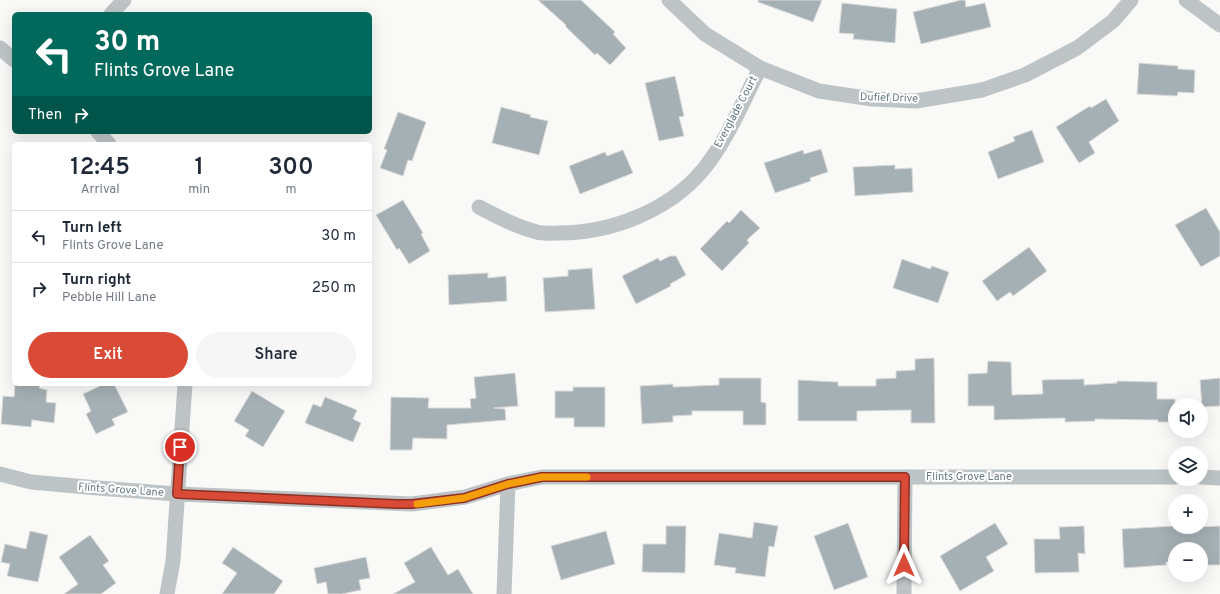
<!DOCTYPE html>
<html lang="en">
<head>
<meta charset="utf-8">
<style>
	body { margin:0; font-family:Overpass,sans-serif; background:#f6f6f7; color:#1f2937; height:100vh; display:flex; flex-direction:column; font-size:15px; white-space:nowrap }
	* { box-sizing:border-box; margin:0 }
	p { font-size:13px; color:#747a83 }
	.icon { flex:none; width:22px; height:22px; fill:none; stroke:currentColor; stroke-width:2; stroke-linecap:round; stroke-linejoin:round }
	.map { position:relative; flex:1; overflow:hidden }
	.sheet { position:absolute; left:12px; top:142px; width:360px; height:244px; display:flex; flex-direction:column; background:#fff; border-radius:6px; box-shadow:0 4px 16px #0002 }
	.sheet>* { flex:none }
	.guide { position:absolute; left:12px; top:12px; width:360px; height:122px; border-radius:6px; box-shadow:0 4px 16px #0002; background:#00695c; color:#fff; overflow:hidden }
	.buttons { position:absolute; left:1168px; top:398px; display:grid; gap:8px }
	.buttons a { display:grid; place-items:center; width:40px; height:40px; border-radius:50%; background:#fff; box-shadow:0 4px 16px #0002; font-size:20px }
	.pin { position:absolute; display:grid; place-items:center; width:34px; height:34px; color:#fff; margin:-17px; border:2px solid #fff; border-radius:50%; box-shadow:0 1px 4px #0007 }
	.me { position:absolute; width:44px; margin:-22px; rotate:0deg; stroke-linejoin:round; filter:drop-shadow(0 0 3px #0008) }
	.turn { display:flex; align-items:center; gap:14px; height:84px; padding:0 16px; font-size:18px }
	.turn .icon { width:52px; height:52px; stroke-width:2.5 }
	.turn b { display:block; font-size:28px; line-height:34px }
	.then { display:flex; align-items:center; height:38px; padding:0 16px; background:#0003; gap:8px; font-size:15px }
	.eta { display:flex; justify-content:space-evenly; align-items:center; height:68px; text-align:center }
	.eta b { font-size:24px; font-weight:600; line-height:28px }
	.button { display:flex; gap:8px; margin-top:auto; padding:8px 16px }
	.button a { flex:1; height:46px; border-radius:24px; background:#d94a37; color:#fff; font-size:16px; font-weight:600; line-height:46px; text-align:center }
	.button a+a { background:#f6f6f7; color:#1f2937 }
	ul { padding:0; list-style:none }
	li { display:flex; align-items:center; gap:12px; height:52px; padding:0 16px; border-top:1px solid #e0e1e3 }
	li div { flex:1 }
	li b { display:block; font-size:15px }
	li em { font-style:normal }
	.map>svg:first-child { display:block }
</style>
</head>
<body>
<div class="map">
<svg width="1220" height="594" viewBox="0 0 1220 594">
	<rect width="100%" height="100%" fill="#f9f9f7"/>
	<g fill="#a5b0b4" stroke="#dbdbd9">
		<polygon points="538,0 581,0 615,32 613,34 626,48 610,65 597,53 595,55 565,26 566,25"/>
		<polygon points="758,0 822,0 813,22 758,2"/>
		<polygon points="961,0 965,0 966,7 985,3 991,27 921,44 913,12"/>
		<polygon points="842,3 897,9 895,43 853,39 854,34 839,33"/>
		<polygon points="1139,63 1178,66 1178,69 1195,70 1194,93 1178,92 1177,96 1137,94"/>
		<polygon points="675,76 684,116 679,117 684,136 659,141 645,83"/>
		<polygon points="1106,99 1119,121 1089,142 1095,153 1079,163 1056,127 1090,106 1091,108"/>
		<polygon points="501,107 531,115 530,117 548,121 539,155 492,143"/>
		<polygon points="398,112 426,122 412,161 408,160 403,176 380,168 387,150 384,149"/>
		<polygon points="1032,130 1044,162 998,179 988,152 1015,141 1013,137"/>
		<polygon points="821,149 828,172 810,178 811,181 775,193 764,163 803,150 804,154"/>
		<polygon points="623,150 633,173 580,194 569,166 605,152 607,156"/>
		<polygon points="895,165 895,169 912,168 913,192 855,196 853,167"/>
		<polygon points="403,200 423,233 421,234 430,251 409,264 399,248 397,250 376,215"/>
		<polygon points="1206,208 1220,232 1220,256 1201,267 1175,225"/>
		<polygon points="741,210 760,228 747,240 749,243 722,271 700,249 727,221 729,223"/>
		<polygon points="1029,247 1047,271 1013,296 1010,292 997,301 982,281"/>
		<polygon points="670,256 676,256 686,275 670,284 671,286 636,304 622,276 658,258 660,261"/>
		<polygon points="902,259 930,269 932,266 949,272 938,303 893,288"/>
		<polygon points="592,268 595,309 545,312 543,278 568,276 568,270"/>
		<polygon points="488,273 488,278 506,276 507,301 449,305 448,275"/>
		<polygon points="934,358 935,423 911,423 911,410 857,411 857,421 798,421 798,380 838,382 838,386 876,386 876,379 896,378 896,371 915,370 915,359"/>
		<polygon points="988,361 1011,362 1012,395 1043,394 1042,380 1084,379 1084,385 1117,383 1117,381 1157,382 1157,399 1175,399 1175,422 1158,422 1158,420 1095,419 1095,421 1065,422 1065,418 994,420 994,406 968,406 968,374 987,373"/>
		<polygon points="515,373 518,406 494,408 505,409 506,420 447,425 447,439 413,438 412,450 390,450 391,397 429,398 428,408 471,408 470,399 476,398 474,377"/>
		<polygon points="719,378 761,378 761,402 766,403 766,425 743,425 743,411 692,411 692,415 673,416 673,422 642,424 640,386 673,384 673,387 719,385"/>
		<polygon points="1220,378 1220,406 1202,407 1200,380"/>
		<polygon points="15,384 40,384 39,388 47,390 46,402 56,403 54,423 32,420 31,427 1,424 3,396 14,397"/>
		<polygon points="104,384 114,384 128,412 112,419 115,425 96,434 86,414 91,411 83,394"/>
		<polygon points="573,387 605,387 605,427 574,427 574,418 555,418 555,391 573,391"/>
		<polygon points="252,391 285,411 263,447 245,436 249,430 234,421"/>
		<polygon points="325,397 357,410 353,419 361,423 353,442 305,423 313,404 321,407"/>
		<polygon points="754,522 778,526 774,547 769,546 765,577 735,573 736,568 714,565 719,533 752,538"/>
		<polygon points="848,523 868,577 834,590 814,536"/>
		<polygon points="995,523 1008,544 986,557 994,571 960,591 940,556"/>
		<polygon points="666,526 686,526 685,573 642,572 643,544 666,544"/>
		<polygon points="1084,526 1085,554 1078,553 1079,572 1035,573 1034,539 1060,539 1059,527"/>
		<polygon points="1174,526 1174,528 1220,526 1220,565 1201,565 1201,549 1175,549 1175,562 1166,562 1166,565 1124,568 1122,529"/>
		<polygon points="30,531 48,535 38,582 7,576 10,564 1,562 5,544 26,549"/>
		<polygon points="606,531 615,564 561,580 551,546"/>
		<polygon points="90,535 109,561 103,565 116,583 101,594 64,594 78,584 59,557"/>
		<polygon points="233,547 283,581 274,594 222,594 237,573 222,563"/>
		<polygon points="431,547 448,575 458,569 473,594 393,594 415,582 404,563"/>
		<polygon points="366,557 370,578 359,580 361,590 342,594 328,594 326,582 317,584 314,568"/>
	</g>
	<g fill="none" stroke-linecap="round" stroke-linejoin="round">
		<g stroke="#bec4c6" stroke-width="15">
			<polyline points="669,0 705,34 760,68 819,91 872,99 916,101 982,90 1025,75 1077,48 1113,21 1131,0"/>
			<polyline points="1186,0 1220,25"/>
			<polyline points="111,14 124,0"/>
			<polyline points="0,48 14,60"/>
			<polyline points="98,132 109,144"/>
			<path d="M 479,207 C 498,217 517,227 537,232 C 544,234 552,233 559,233 C 611,233 668,211 702,171 C 727,141 742,103 760,68"/>
			<polyline points="0,474 31,482 98,488 177,494 412,504 465,497 508,484 542,477 1175,477"/>
			<polyline points="1201,477 1220,478"/>
			<polyline points="167,594 173,561 185,384"/>
			<polyline points="504,594 508,484"/>
			<polyline points="904,594 905,477"/>
		</g>
	</g>
	<g fill="none" stroke-linecap="round" stroke-linejoin="round">
		<defs>
			<polyline id="route" points="180,447 177,494 396,504 412,504 464,498 508,484 542,477 905,477 904,565"/>
		</defs>
		<use href="#route" stroke="#8d3024" stroke-width="10"/>
		<use href="#route" stroke="#d94a37" stroke-width="7"/>
		<polyline stroke="#f59e0b" stroke-width="7" points="417,504 464,498 508,484 542,477 587,477"/>
	</g>
	<g text-anchor="middle" dominant-baseline="central" stroke-width="4" stroke-linejoin="round" paint-order="stroke">
		<g font-size="11" fill="#667880" stroke="#fff">
			<text transform="translate(889 98) rotate(2)">Dufief Drive</text>
			<text transform="translate(736 112) rotate(-62)">Everglade Court</text>
			<text x="969" y="477">Flints Grove Lane</text>
			<text transform="translate(121 490) rotate(4)">Flints Grove Lane</text>
		</g>
	</g>
</svg>
<div class="buttons">
<a><svg class="icon" aria-label="sound" viewBox="0 0 24 24"><path d="M4 9h4l5-4v14l-5-4H4zM17 9q2 3 0 6"/></svg></a>
<a><svg class="icon" aria-label="layers" viewBox="0 0 24 24"><path d="M12 4l9 5-9 5-9-5zM3 14l9 5 9-5"/></svg></a>
<a>+</a>
<a>−</a>
</div>
<div class="pin" style="left:180px;top:447px;background:#d93025"><svg class="icon" aria-label="arrive" viewBox="0 0 24 24"><path d="M6 21V4h12l-3 4 3 4H6"/></svg></div>
<svg class="me" style="left:904px;top:565px" viewBox="-20 -20 40 40"><path d="M0-17L14 15 0 8-14 15z" fill="#d94a37" stroke="#fff" stroke-width="4"/></svg>
<div class="guide">
<div class="turn"><svg class="icon" aria-label="left" viewBox="0 0 24 24"><path d="M17 20v-9H6M10 6l-5 5 5 5"/></svg><div><b>30 m</b>Flints Grove Lane</div></div>
<div class="then">Then<svg class="icon" aria-label="right" viewBox="0 0 24 24"><path d="M7 20v-9h11M14 6l5 5-5 5"/></svg></div>
</div>
<section class="sheet">
<div class="eta">
<div><b>12:45</b><p>Arrival</p></div>
<div><b>1</b><p>min</p></div>
<div><b>300</b><p>m</p></div>
</div>
<ul>
<li><svg class="icon" aria-label="left" viewBox="0 0 24 24"><path d="M17 20v-9H6M10 6l-5 5 5 5"/></svg><div><b>Turn left</b><p>Flints Grove Lane</p></div><em>30 m</em></li>
<li><svg class="icon" aria-label="right" viewBox="0 0 24 24"><path d="M7 20v-9h11M14 6l5 5-5 5"/></svg><div><b>Turn right</b><p>Pebble Hill Lane</p></div><em>250 m</em></li>
</ul>
<div class="button"><a>Exit</a><a>Share</a></div>
</section>
</div>
</body>
</html>
